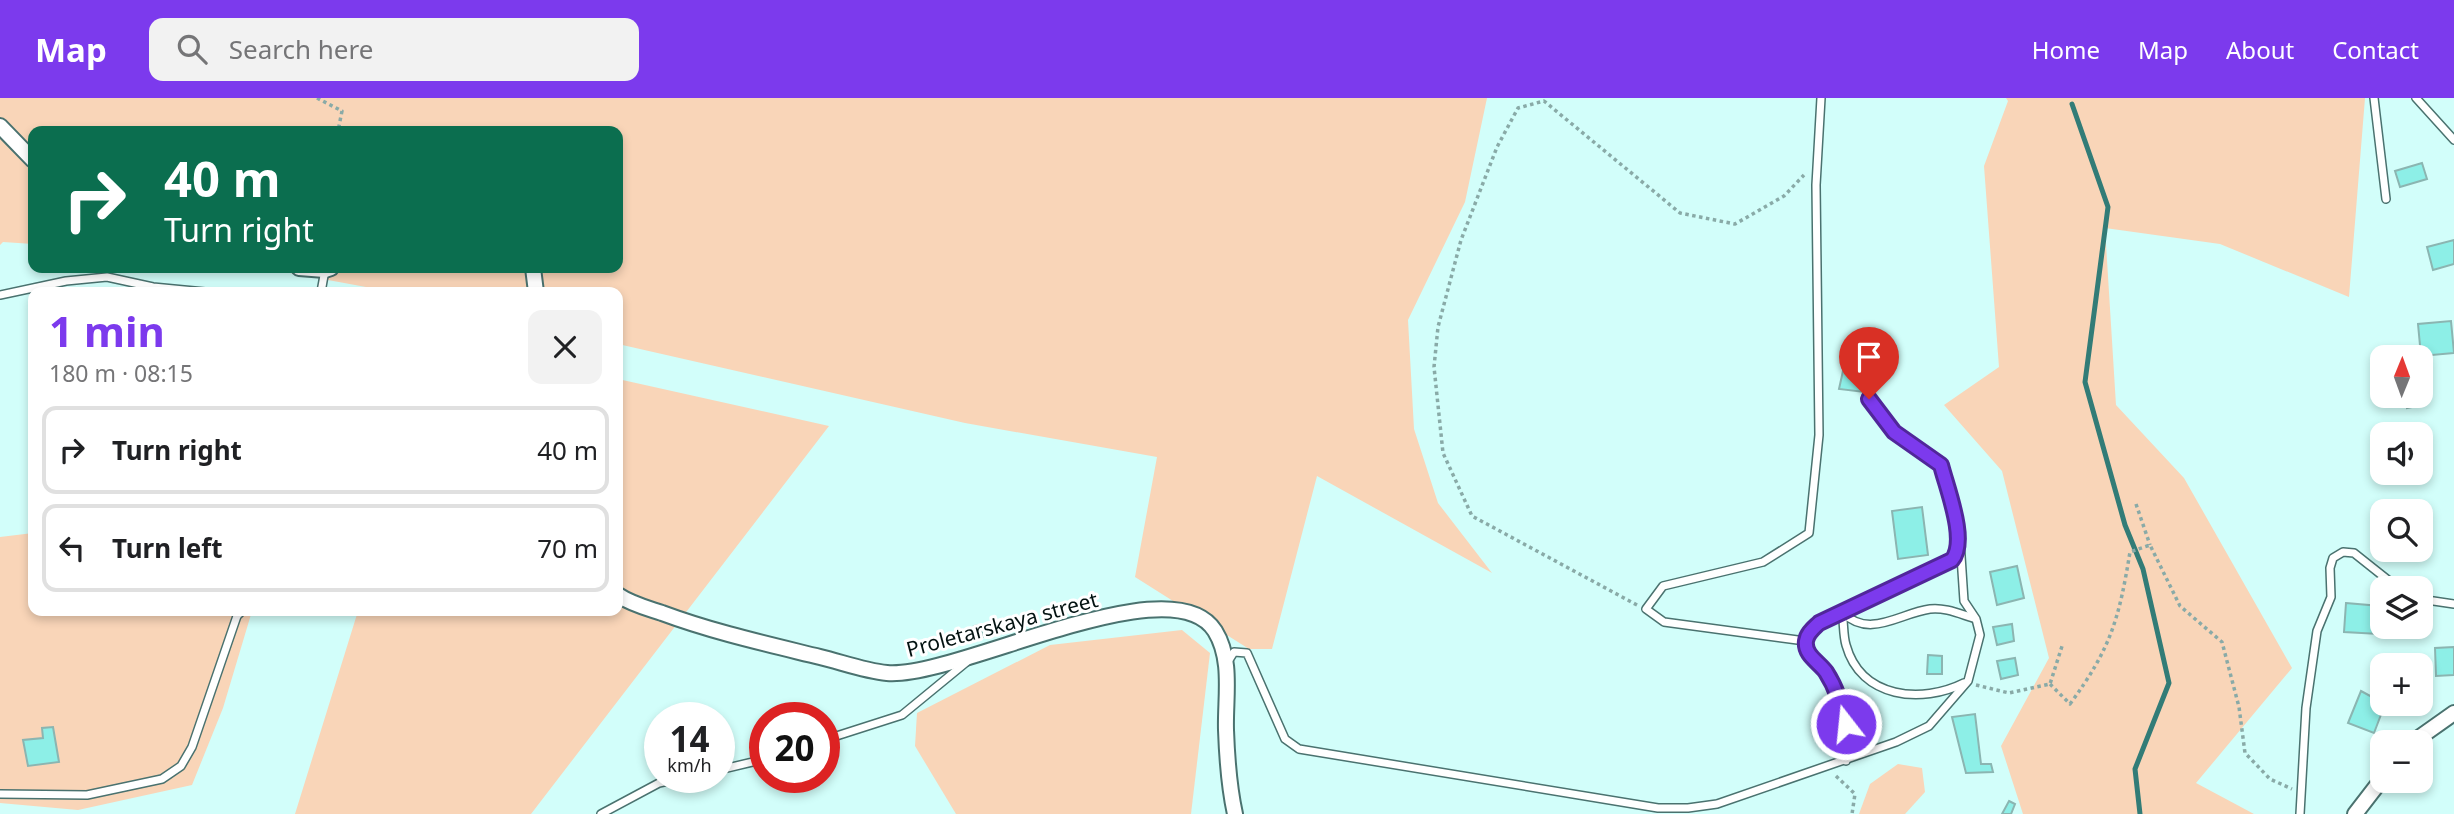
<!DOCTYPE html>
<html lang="en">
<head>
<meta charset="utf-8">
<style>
	body { margin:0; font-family:"Noto Sans",sans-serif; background:#f2f2f2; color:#202124; height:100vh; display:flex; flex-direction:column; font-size:26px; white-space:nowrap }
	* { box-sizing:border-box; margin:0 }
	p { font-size:23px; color:#757577 }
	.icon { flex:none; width:38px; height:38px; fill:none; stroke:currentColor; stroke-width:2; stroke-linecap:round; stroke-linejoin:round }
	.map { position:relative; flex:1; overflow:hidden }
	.details { position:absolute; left:28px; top:189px; width:595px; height:329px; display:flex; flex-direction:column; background:#fff; border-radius:14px; box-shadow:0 4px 10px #0003 }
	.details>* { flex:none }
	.top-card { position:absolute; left:28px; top:28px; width:595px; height:147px; border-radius:14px; box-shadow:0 4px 10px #0003; background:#0b6e4f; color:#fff; overflow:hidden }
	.needle { width:46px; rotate:1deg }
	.tools { position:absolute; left:2370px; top:247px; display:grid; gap:14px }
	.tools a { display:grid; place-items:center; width:63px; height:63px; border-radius:14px; background:#fff; box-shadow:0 4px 10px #0003; font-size:35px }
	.speed { position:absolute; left:644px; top:604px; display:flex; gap:14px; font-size:35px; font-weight:700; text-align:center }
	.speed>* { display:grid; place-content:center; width:91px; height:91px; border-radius:50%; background:#fff; box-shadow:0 4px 10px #0003; line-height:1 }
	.speed small { font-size:18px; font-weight:400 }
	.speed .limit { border:10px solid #d22; background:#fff; color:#111 }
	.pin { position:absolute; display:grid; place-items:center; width:60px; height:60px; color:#fff; margin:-72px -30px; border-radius:50% 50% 50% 0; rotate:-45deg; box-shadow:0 0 7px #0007 }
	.pin .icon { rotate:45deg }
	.me { position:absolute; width:77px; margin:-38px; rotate:344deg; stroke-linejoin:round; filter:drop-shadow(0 0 5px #0008) }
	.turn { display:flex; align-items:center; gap:24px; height:147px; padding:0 21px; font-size:32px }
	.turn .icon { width:91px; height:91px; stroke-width:2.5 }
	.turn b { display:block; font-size:49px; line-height:60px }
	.round { display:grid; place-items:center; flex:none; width:74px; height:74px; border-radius:14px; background:#f2f2f2 }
	.head { display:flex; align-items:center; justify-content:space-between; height:119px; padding:0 21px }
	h1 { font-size:42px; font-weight:700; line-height:52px; color:#7c3aed }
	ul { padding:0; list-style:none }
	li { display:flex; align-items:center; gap:21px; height:88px; margin:0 14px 10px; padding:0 7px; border:4px solid #e0e0e0; border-radius:14px }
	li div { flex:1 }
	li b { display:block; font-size:26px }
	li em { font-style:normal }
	header { display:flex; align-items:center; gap:42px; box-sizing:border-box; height:98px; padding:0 35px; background:#7c3aed; color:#fff }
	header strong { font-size:33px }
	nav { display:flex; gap:38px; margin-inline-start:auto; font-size:24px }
	.search { width:490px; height:63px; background:#f2f2f2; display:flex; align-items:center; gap:18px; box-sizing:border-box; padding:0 24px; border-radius:14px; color:#757577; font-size:26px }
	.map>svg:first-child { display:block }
</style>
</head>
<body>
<header>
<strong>Map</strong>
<div class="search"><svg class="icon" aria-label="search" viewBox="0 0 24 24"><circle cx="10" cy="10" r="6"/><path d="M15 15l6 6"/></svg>Search here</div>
<nav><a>Home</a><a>Map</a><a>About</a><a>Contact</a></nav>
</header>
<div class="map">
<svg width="2454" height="716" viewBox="0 0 2454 716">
	<rect width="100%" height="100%" fill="#d2fefa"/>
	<g fill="#f9d5b8">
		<polygon points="0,0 1487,0 1465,104 1408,222 1414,331 1438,405 1492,475 1317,378 1272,551 1249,551 1135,479 1157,359 965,325 618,246 618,194 393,194 263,170 618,170 618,33 33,33 33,146 3,144 0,147"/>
		<polygon points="2006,0 2365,0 2349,199 2220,146 2105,130 2116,307 2184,380 2292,570 2196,685 2254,716 2023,716 2001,648 2049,560 2002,373 1944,307 1999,269 1984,68 2008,3"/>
		<polygon points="618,281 829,328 531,716 295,716 358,513 618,513"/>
		<polygon points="33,435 33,513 252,513 223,610 192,687 78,712 0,705 0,439"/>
		<polygon points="1182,532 1210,555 1191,716 956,716 915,648 917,615 1050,547"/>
		<polygon points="1898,666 1922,670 1925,694 1905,716 1859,716 1870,686"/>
	</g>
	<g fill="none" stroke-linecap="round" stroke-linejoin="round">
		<polyline stroke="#327c77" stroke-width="5" points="2072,6 2108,109 2085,284 2125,427 2143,471 2169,585 2135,671 2140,716"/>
	</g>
	<g fill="#8defe7" stroke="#8bb5b1" stroke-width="2">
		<polygon points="2422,65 2427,81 2400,89 2395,73"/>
		<polygon points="2454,142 2454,166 2433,172 2427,149"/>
		<polygon points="2451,223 2454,255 2421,258 2418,226"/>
		<polygon points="1845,264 1869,268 1864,294 1839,291"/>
		<polygon points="2405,298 2415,298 2417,308 2407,310"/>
		<polygon points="1922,409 1928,457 1898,461 1892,413"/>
		<polygon points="2017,468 2024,500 1997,507 1990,474"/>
		<polygon points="2346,505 2380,508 2379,536 2344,534"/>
		<polygon points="2012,526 2014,543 1997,547 1993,529"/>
		<polygon points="980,527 983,539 977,540 974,528"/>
		<polygon points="2454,549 2454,577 2436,578 2435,550"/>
		<polygon points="1928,557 1942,558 1942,576 1927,576"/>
		<polygon points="2015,560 2018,577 2001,581 1997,563"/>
		<polygon points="2361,593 2385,606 2374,635 2348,625"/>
		<polygon points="1975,616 1981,666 1991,666 1993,674 1966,675 1952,619"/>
		<polygon points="53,629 59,664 28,668 23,642 43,640 42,630"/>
		<polygon points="2009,703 2015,706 2011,716 2002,716"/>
	</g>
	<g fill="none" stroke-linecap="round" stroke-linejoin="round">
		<defs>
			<g id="service">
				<path d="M 1821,0 L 1816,87 L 1819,337 L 1809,435 L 1763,464 L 1663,488 L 1646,511 L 1664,524 L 1805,543 C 1810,558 1819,563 1827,576 C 1844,604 1846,631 1846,663"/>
				<polyline points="2374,0 2386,101"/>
				<polyline points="2416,0 2454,42"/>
				<polyline points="321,194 325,172"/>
				<polyline points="0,197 66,183 107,179 153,189 205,194"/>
				<polyline points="2420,501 2454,506"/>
				<path d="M 1842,514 C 1844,525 1843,537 1846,547 C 1861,601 1922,606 1964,585"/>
				<path d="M 1843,515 C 1870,541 1900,515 1930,511 C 1944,509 1960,516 1973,520"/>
				<polyline points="1805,543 1819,525 1952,462 1958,450"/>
				<polyline points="1227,565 1234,554 1247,555 1285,641 1299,651 1658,710 1688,710 1717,706 1896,644 1929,628 1968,583 1980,537 1976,521 1964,503 1960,443 1941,367 1894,334 1869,301"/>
				<polyline points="824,642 902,617 969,562"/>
				<polyline points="719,672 765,661"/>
				<polyline points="0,696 87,697 162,681 181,668 192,649 237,518 242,513"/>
				<polyline points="601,716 659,685 686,679"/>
				<polyline points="2300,716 2306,610 2317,533 2331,499 2330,470 2333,460 2343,454 2354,455 2398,490"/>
			</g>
			<g id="minor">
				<polyline points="0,28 33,62"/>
				<polyline points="299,170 325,172 331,170"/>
				<polyline points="533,170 536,194"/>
				<path d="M 618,497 C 631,506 647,510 662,515 C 713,534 767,546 820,559 C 841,564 865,573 887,575 C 956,581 1172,464 1215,533 C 1233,562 1225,600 1226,632 C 1227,660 1229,689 1235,716"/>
				<polyline points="2413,644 2454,615"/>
				<polyline points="2355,716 2382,681"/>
			</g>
		</defs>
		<use href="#service" stroke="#4a726f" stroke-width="10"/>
		<use href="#minor" stroke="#4a726f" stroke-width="18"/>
		<g stroke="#89aaa7" stroke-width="3.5" stroke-dasharray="3.5 3.5" stroke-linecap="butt">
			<polyline points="317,0 342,13 338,33"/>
			<polyline points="2136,406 2150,447"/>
			<polyline points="1637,507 1472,418 1443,355 1434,269 1438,229 1461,142 1497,49 1518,10 1544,3 1680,115 1735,126 1784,98 1804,77"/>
			<path d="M 2050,586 L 2070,606 C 2111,550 2119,521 2130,454 L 2150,447 L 2180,508 L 2222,544 L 2239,609 L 2245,655 L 2270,681 L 2292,691"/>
			<polyline points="1976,587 2009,595 2050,586 2063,545"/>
			<polyline points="1836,678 1855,696 1852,716"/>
		</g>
		<use href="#service" stroke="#fff" stroke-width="7"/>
		<use href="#minor" stroke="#fff" stroke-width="14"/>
	</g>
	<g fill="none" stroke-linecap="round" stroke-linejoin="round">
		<defs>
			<path id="route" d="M 1846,626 C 1841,607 1837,591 1826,574 C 1819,564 1804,557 1806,543 C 1807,535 1814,530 1819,525 L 1952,462 C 1968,443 1947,391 1941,367 L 1894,334 L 1869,301"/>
		</defs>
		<use href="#route" stroke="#51269a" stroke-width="18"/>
		<use href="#route" stroke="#7c3aed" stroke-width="12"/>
	</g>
	<g text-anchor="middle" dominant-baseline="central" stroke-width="6" stroke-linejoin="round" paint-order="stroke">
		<g font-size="21" fill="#031211" stroke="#fff">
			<text transform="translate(1002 526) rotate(-15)">Proletarskaya street</text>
		</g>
	</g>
</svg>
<div class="tools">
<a><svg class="needle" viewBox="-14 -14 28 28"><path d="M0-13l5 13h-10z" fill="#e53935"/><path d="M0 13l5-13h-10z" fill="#757577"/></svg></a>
<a><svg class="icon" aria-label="sound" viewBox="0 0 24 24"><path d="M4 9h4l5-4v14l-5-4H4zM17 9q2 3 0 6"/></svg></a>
<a><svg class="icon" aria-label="search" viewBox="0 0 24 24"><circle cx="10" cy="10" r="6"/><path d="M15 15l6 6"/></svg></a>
<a><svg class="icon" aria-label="layers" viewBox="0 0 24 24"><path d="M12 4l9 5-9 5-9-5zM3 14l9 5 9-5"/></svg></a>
<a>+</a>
<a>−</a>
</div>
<div class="speed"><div>14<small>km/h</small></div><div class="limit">20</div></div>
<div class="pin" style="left:1869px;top:301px;background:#d93025"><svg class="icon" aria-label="arrive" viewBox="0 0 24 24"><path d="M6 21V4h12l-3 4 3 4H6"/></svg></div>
<svg class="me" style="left:1846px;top:626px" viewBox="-20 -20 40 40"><circle r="17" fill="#7c3aed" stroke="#fff" stroke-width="3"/><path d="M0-11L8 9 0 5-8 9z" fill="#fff"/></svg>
<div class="top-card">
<div class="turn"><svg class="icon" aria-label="right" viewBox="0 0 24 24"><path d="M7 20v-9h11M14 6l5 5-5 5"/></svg><div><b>40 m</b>Turn right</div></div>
</div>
<section class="details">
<div class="head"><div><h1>1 min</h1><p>180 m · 08:15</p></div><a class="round"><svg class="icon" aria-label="close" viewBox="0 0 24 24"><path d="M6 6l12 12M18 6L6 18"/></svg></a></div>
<ul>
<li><svg class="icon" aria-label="right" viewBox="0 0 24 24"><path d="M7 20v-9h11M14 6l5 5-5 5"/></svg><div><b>Turn right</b></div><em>40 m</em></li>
<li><svg class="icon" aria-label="left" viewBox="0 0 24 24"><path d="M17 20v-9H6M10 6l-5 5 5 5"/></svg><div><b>Turn left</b></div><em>70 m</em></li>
</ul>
</section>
</div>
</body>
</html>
